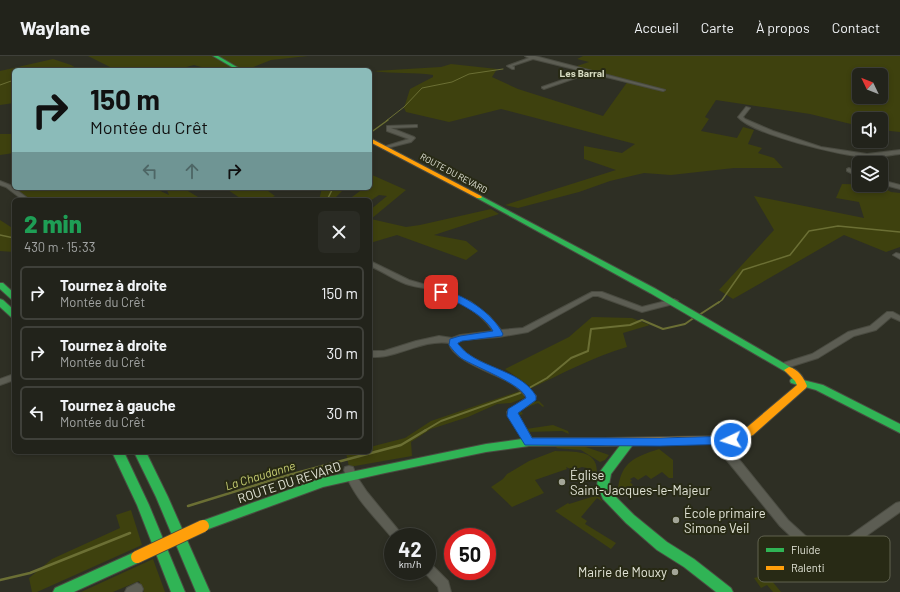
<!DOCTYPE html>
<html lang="fr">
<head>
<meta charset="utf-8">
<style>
	body { margin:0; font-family:Barlow,sans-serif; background:#2a2b24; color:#f1f3f6; height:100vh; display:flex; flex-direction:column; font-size:15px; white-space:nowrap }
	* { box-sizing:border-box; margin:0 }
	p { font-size:13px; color:#a2a4a3 }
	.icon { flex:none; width:22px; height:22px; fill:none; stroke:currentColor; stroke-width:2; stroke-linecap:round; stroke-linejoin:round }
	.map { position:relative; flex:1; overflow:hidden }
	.side { position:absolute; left:12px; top:142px; width:360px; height:256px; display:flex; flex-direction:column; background:#22231b; border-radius:6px; box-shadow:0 2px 6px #0003,0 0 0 1px #3f403a }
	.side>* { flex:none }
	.top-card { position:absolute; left:12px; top:12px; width:360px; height:122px; border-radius:6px; box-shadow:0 2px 6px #0003,0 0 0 1px #3f403a; background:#8bbbb9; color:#111; overflow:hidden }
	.needle { width:26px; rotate:313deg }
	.tools { position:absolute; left:852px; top:12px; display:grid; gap:8px }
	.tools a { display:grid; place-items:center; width:36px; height:36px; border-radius:6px; background:#22231b; box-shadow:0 2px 6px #0003,0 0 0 1px #3f403a; font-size:20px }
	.speed { position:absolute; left:384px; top:472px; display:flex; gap:8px; font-size:20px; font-weight:700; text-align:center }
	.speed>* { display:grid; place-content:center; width:52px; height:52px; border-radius:50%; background:#22231b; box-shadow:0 2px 6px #0003,0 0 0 1px #3f403a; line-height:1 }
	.speed small { font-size:10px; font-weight:400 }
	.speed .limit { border:6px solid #d22; background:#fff; color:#111 }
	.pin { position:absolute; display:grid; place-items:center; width:34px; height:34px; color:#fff; margin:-17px; border-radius:8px; box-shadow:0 2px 6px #0006 }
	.me { position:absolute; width:44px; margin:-22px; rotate:266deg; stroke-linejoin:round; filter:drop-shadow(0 0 3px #0008) }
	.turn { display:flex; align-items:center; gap:14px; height:84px; padding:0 12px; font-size:18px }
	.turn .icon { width:52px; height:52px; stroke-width:2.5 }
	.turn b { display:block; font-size:28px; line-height:34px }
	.lanes { display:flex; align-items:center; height:38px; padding:0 12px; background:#0003; justify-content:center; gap:20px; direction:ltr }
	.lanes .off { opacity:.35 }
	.round { display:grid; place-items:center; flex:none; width:42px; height:42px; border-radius:6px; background:#2a2b24 }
	.headline { display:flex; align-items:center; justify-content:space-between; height:68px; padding:0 12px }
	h1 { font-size:24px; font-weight:800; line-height:30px; color:#1e9e55 }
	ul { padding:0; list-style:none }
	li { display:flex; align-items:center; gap:12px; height:54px; margin:0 8px 6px; padding:0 4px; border:2px solid #3f403a; border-radius:6px }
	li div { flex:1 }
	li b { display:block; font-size:15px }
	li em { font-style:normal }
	header { display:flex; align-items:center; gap:24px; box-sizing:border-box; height:56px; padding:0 20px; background:#22231b; border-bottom:1px solid #3f403a }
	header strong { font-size:19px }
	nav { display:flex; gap:22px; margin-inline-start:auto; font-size:14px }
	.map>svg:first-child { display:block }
</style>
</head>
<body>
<header>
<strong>Waylane</strong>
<nav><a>Accueil</a><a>Carte</a><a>À propos</a><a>Contact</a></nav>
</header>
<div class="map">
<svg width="900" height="536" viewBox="0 0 900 536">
	<rect width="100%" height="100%" fill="#2e2f24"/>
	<g fill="#3e410e" fill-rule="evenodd">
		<polygon points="88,0 308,0 271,4 251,12 240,14 212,14 194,9 175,14 116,14"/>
		<path d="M 583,0 L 900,0 L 900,76 L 881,74 L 881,63 L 859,63 L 859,70 L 810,58 L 716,44 L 705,61 L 709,63 L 701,75 L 737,82 L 743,71 L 754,74 L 748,88 L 762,92 L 758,97 L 774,102 L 783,112 L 734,112 L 671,119 L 644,117 L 610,125 L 579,136 L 518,152 L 505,149 L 616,114 L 584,103 L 584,90 L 622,97 L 635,88 L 501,53 L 449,66 L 406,56 L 404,52 L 410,33 L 433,21 L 433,19 C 414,16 394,18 374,15 L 441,11 L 451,8 L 497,13 L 492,21 L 518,33 L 603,60 L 628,25 L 574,11 L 589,6 L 577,3 ZM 859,19 L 881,19 L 881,41 L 859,41 Z"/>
		<polygon points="53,3 71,9 80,14 14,14 14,47 0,49 0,15"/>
		<polygon points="0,78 14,78 14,97 0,99"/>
		<polygon points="370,118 406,134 371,163 406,171 420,169 491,153 499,158 434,179 466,185 478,195 466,204 397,179 370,187 370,154 387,140 379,139 370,145 348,144 364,132 370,132"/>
		<polygon points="14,128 14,132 154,132 169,139 166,132 183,132 203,144 27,144 8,130"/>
		<polygon points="842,128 879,129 891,136 900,137 900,191 886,196 844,179 733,243 719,234 774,174 754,140 864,162 859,146 836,142"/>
		<polygon points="225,132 264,132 275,140 265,144 243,144"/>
		<polygon points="322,132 345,132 333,144 319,144"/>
		<polygon points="0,164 14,173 14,196 0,195"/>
		<path d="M 592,261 L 632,262 L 650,269 L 623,277 L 627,291 C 593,301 563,317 532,332 L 505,313 L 569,281 Z"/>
		<polygon points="520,335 524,339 524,342 511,347 497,348 468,361 431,373 411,386 412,400 349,411 346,397 370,396 370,391 405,382 431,365"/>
		<polygon points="539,345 544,350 543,351 538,347 520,354 523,358 517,360 526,373 553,369 568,375 569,378 562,375 527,376 515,360 518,353 533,346"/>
		<polygon points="580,389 609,399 605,404 600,406 581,394 556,392 558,390"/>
		<path d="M 659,393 L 673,404 L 673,422 L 669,422 L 662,416 L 651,423 L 646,419 L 638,424 L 634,421 L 630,423 L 632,425 L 630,426 L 633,429 L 621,438 L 618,432 C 622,405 635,401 659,393 Z"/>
		<path d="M 555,395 C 577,396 602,393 596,424 L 587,412 L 582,411 L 573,414 L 566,411 L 567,413 L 535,424 L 544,437 L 512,451 L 491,431 L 503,423 L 507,418 L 529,405 Z"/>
		<polygon points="598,439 603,446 597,442 581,461 587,465 585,468 616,487 611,493 555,455 568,447 569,448"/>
		<polygon points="131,454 142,489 37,536 32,536 29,522 52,503 120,472 116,459"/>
		<polygon points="153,503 165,536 144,536 139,525 113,536 81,536"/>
		<polygon points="767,519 781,536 773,536 767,529 761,532 754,522"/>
	</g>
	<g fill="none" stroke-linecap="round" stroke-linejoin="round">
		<g stroke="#6b6f34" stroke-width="1">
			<polyline points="0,29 14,24"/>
			<polyline points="386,65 404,51 422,32 452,26 469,18 503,13"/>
		</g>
		<g stroke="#6b6f34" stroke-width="1.5">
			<polyline points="370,77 388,64"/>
			<polyline points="327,144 333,132"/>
			<polyline points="0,179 14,182"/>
			<polyline points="718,247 722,244 743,214 790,199 809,175 838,170 900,176"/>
		</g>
		<g stroke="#6b6f34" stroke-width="2">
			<polyline points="699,259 719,246"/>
			<polyline points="424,375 441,365 520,337 547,322 571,302 588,295 591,273 630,269 642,264 663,273 685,268 695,261"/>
		</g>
		<g stroke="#6b6f34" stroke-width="2.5">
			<polyline points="188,450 285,420 401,389 426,374"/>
			<polyline points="0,524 30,517 130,477"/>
		</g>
		<defs>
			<g id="street">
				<polygon points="525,0 535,0 665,34 663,35 590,17 544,33 542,32 542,31 586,16 533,3 512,10 514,11 514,13 512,13 507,10 529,2"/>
				<path d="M 746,51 L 750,52 L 743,61 L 745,63 L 773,75 L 821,91 L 867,98 L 900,94 L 900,98 C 889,99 877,102 866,101 C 842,100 752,78 738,61 Z"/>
				<polygon points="415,69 417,69 417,71 391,72 414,81 415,82 411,86 383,93 383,91 409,83 387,75 387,70"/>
				<polygon points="849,112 859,117 859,121 847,115 847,113"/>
				<polygon points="881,124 900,129 900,133 881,128"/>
				<polygon points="0,125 10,129 30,144 23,144 6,131 0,129"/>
				<polygon points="896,197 900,198 900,203 893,199"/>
				<path d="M 370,205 L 409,224 L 440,233 L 471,246 L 489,260 L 501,274 L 523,272 L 592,236 L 602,236 L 642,251 L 674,243 L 678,245 L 677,247 L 642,256 L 598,240 L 593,240 L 528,276 L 499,281 L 462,284 L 457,286 L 457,288 L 466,297 L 475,303 L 520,325 L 534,338 L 536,340 L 533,346 L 517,357 L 534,386 L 532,389 L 529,390 L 526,389 L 508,360 L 507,356 L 509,354 L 526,342 L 526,341 C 521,334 515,329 507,325 C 493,317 452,304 449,287 C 426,284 407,296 386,300 C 381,301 375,301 370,301 L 370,295 L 384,295 L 416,285 L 439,280 L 452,282 L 460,279 L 493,275 C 478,252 449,240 424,232 C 418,231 412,230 406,228 C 393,223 382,215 370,210 Z"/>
				<polygon points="887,256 893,256 900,260 900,265 891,261 876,274 854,280 818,302 783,313 779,310 780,308 812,298 848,276 870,270"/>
				<polygon points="14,318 14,324 0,329 0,323"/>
				<polygon points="720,381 723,382 729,391 788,464 822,495 841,486 896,447 900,446 900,456 849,492 825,505 821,506 817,505 780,470 721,397 715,385 717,382"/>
				<path d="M 349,410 L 353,411 L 357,421 L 367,436 L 404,481 L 393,481 L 393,483 C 375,461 353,441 344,414 L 345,411 Z"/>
				<polygon points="427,507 431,508 448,525 451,536 439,536 438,531 423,515 427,515"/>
				<polygon points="137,527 141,529 143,533 142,536 125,536 127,532"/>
			</g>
			<g id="fast">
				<polygon points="213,0 218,0 242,14 237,14"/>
				<polygon points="479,139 656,233 792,312 794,314 792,316 786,316 650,237 477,142 477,140"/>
				<polygon points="0,227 3,227 14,237 14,244 11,243 0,233"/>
				<polygon points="0,243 3,244 14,254 14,262 11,261 0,251"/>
				<polygon points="795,322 823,329 900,368 900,377 816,334 791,327 790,325 791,323"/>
				<polygon points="529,382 605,382 609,383 611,386 609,389 605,390 529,390 486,396 385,417 323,431 203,475 199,474 197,470 199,466 322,422 486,388"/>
				<polygon points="629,382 633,383 635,386 611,418 609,429 612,437 634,459 667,486 694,503 731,532 733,536 716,536 684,511 657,494 626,467 603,443 597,429 599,417 625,383"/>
				<polygon points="112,396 124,396 149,449 185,536 171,536 137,449"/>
				<polygon points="134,396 146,396 168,441 210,536 196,536 156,441"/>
				<polygon points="137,495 142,497 144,501 142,505 74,536 53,536 55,532"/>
			</g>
			<g id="slow">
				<polygon points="370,82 481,140 482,141 481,142 477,142 370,86"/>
				<path d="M 789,311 C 798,313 804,322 807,330 L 806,332 L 753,379 L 735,387 L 605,390 L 601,389 L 599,386 L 601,383 L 605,382 L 730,380 L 745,373 L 797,329 L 795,325 L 784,314 Z"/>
			</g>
		</defs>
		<use href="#street" stroke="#4a4b41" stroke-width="2"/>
		<use href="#fast" stroke="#4a4b41" stroke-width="2"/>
		<use href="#slow" stroke="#4a4b41" stroke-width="2"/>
		<use href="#street" fill="#5c5d53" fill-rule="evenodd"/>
		<use href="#fast" fill="#30b455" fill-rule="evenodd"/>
		<use href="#slow" fill="#ff9f0a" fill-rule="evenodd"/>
		<defs>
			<polyline id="slow-bridge" points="137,501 203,470"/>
		</defs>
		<use href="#slow-bridge" stroke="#4a4b41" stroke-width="14" stroke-linecap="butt"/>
		<use href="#slow-bridge" stroke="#ff9f0a" stroke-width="12"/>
	</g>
	<path fill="#1a73e8" stroke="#114b97" d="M 441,233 C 464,239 492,256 503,278 L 502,280 L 462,285 L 458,287 L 458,288 C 461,291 464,295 467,297 C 488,313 522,316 536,340 L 536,344 L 518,357 L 532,382 L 660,382 L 731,380 L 735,381 L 737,384 L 735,387 L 731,388 L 660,390 L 525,389 L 507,360 L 508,353 L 526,342 C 524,329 473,310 461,302 C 457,299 452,293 449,289 L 450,283 L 460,280 L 493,275 C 484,258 455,245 438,238 L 436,236 L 438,234 Z"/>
	<g fill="#a3a598" stroke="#282a15" stroke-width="1.5">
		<circle cx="562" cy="426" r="4"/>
		<circle cx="676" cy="464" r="4"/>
		<circle cx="675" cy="516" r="4"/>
	</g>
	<g text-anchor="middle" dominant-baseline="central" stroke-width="4" stroke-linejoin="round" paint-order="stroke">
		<g font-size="9" fill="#e2e4d7" stroke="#282a15">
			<text transform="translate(454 117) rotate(28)">ROUTE DU REVARD</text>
		</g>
		<g font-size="10" font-weight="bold" fill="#d6dac0" stroke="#282a15">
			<text x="582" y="17">Les Barral</text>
		</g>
		<g font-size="12" font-style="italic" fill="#c8cf73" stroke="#282a15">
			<text transform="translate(260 419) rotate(-17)">La Chaudanne</text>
		</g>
		<g font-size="13" fill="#e2e4d7" stroke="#282a15" text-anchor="start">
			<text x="570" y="419">Église<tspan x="570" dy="15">Saint-Jacques-le-Majeur</tspan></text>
			<text x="684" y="457">École primaire<tspan x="684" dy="15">Simone Veil</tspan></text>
			<text x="667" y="516" text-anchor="end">Mairie de Mouxy</text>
		</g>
		<g font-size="13" fill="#e2e4d7" stroke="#282a15">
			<text transform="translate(289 426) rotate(-18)">ROUTE DU REVARD</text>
		</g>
	</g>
	<rect x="758" y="480" width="132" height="46" rx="6" fill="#282a15" stroke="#60624f" stroke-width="1"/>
	<rect x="766" y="492" width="18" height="4" fill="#30b455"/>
	<rect x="766" y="510" width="18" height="4" fill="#ff9f0a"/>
	<g font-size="11" fill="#e2e4d7">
		<text x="791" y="498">Fluide</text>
		<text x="791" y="516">Ralenti</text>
	</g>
</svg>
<div class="tools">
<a><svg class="needle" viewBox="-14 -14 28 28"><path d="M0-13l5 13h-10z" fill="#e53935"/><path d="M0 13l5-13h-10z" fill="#a2a4a3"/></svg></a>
<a><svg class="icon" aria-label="sound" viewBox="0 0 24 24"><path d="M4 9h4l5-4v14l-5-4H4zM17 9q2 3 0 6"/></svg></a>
<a><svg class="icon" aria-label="layers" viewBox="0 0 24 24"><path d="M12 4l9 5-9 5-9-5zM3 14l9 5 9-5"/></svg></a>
</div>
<div class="speed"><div>42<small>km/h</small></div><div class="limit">50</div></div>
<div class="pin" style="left:441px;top:236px;background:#d93025"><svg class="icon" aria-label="arrive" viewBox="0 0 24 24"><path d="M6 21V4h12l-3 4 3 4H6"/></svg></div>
<svg class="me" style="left:731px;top:384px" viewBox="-20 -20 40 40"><circle r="17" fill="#1a73e8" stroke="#fff" stroke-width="3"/><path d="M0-11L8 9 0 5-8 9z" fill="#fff"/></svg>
<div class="top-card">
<div class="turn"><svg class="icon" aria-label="right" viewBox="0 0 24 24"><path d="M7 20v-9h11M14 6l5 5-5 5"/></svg><div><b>150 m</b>Montée du Crêt</div></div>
<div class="lanes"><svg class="icon off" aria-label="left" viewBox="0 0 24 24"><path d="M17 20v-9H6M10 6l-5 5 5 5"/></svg><svg class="icon off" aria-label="ahead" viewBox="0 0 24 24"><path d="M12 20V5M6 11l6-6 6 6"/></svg><svg class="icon" aria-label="right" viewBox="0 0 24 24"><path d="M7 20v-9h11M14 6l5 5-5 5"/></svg></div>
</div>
<section class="side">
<div class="headline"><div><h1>2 min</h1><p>430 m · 15:33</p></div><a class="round"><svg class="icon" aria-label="close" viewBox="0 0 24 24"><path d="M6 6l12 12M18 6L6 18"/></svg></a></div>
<ul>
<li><svg class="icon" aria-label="right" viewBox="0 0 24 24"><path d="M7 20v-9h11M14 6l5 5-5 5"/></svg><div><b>Tournez à droite</b><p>Montée du Crêt</p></div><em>150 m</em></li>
<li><svg class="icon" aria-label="right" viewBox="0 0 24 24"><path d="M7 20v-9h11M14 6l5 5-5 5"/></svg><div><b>Tournez à droite</b><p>Montée du Crêt</p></div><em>30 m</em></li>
<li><svg class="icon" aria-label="left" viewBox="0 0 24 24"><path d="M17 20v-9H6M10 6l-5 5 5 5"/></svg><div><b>Tournez à gauche</b><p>Montée du Crêt</p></div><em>30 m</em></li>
</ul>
</section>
</div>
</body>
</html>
